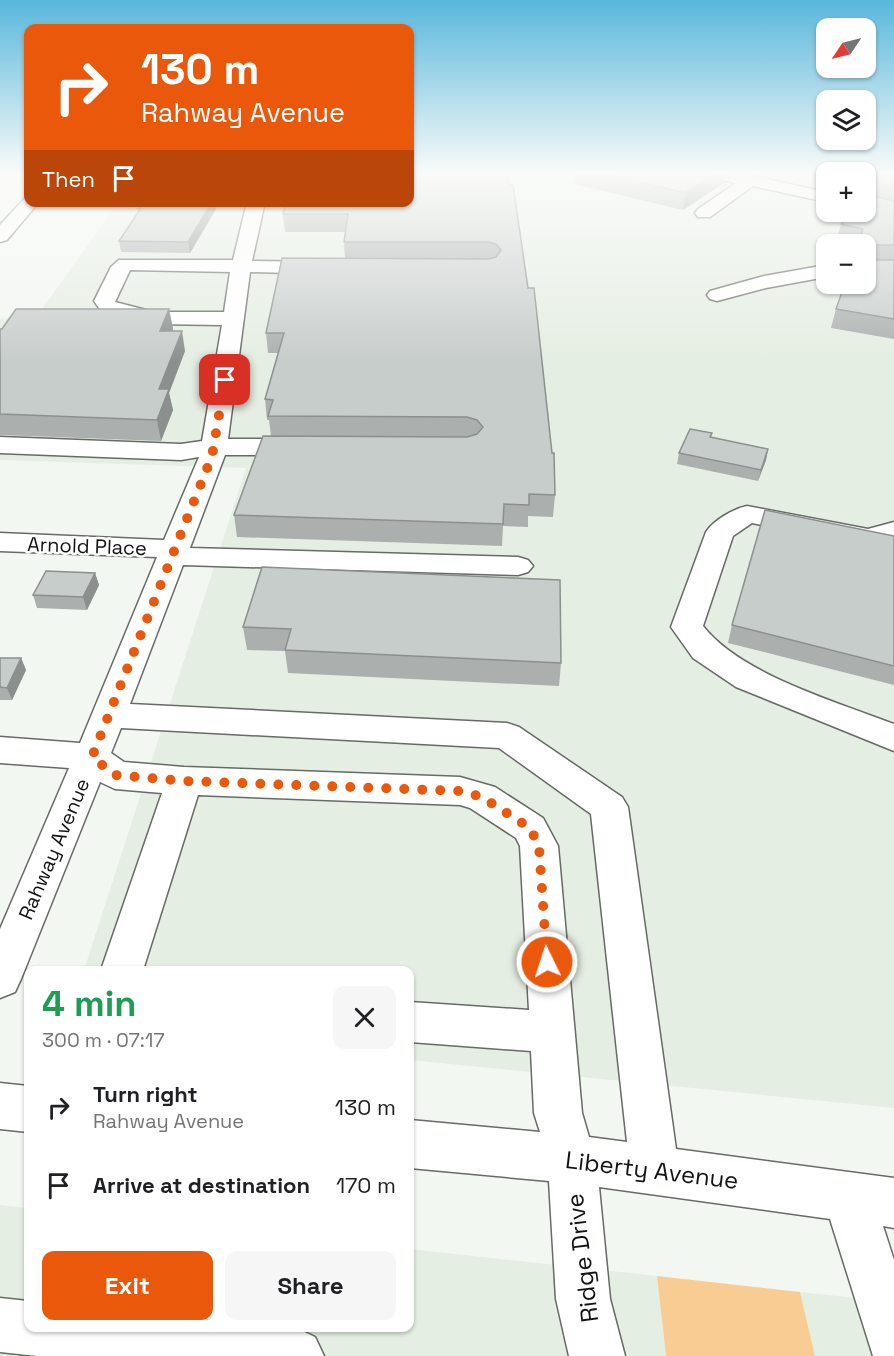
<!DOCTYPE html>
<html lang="en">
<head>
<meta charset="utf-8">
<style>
	body { margin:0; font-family:"Space Grotesk",sans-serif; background:#f6f6f6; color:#202124; height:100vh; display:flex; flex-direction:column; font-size:22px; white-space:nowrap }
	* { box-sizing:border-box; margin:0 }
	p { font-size:20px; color:#757577 }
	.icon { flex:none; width:33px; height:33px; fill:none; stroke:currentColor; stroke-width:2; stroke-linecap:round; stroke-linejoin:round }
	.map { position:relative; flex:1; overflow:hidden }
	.drawer { position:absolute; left:24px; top:966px; width:390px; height:366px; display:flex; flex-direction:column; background:#fff; border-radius:12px; box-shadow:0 2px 4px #0004 }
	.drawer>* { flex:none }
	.guide { position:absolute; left:24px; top:24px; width:390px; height:183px; border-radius:12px; box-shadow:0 2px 4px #0004; background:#ea580c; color:#fff; overflow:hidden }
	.needle { width:39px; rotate:235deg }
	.tools { position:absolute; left:816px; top:18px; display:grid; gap:12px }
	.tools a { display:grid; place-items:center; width:60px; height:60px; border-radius:12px; background:#fff; box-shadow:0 2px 4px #0004; font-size:30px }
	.pin { position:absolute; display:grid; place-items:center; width:51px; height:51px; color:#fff; margin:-26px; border-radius:12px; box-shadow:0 3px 9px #0006 }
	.me { position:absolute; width:66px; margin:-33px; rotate:356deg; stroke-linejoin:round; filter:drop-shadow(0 0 4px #0008) }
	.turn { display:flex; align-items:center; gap:21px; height:126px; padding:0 18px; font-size:27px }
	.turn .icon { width:78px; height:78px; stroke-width:2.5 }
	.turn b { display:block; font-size:42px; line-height:51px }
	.then { display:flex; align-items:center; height:57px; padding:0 18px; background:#0003; gap:12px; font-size:22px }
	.round { display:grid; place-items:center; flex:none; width:63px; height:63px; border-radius:12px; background:#f6f6f6 }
	.headline { display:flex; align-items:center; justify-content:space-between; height:102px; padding:0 18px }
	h1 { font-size:36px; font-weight:800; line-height:45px; color:#1e9e55 }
	.cta { display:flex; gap:12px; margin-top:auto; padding:12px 18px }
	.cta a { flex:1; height:69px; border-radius:12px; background:#ea580c; color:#fff; font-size:24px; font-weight:800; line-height:69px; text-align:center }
	.cta a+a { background:#f6f6f6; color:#202124 }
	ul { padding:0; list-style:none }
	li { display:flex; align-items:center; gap:18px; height:78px; padding:0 18px }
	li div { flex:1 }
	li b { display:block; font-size:22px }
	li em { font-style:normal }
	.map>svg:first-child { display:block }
</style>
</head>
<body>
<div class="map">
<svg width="894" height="1356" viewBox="0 0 894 1356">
	<rect width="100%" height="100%" fill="#f3f7f2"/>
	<g fill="#e5eee3" fill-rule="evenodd">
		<path d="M 410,172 L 894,172 L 894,1108 L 410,1060 L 410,970 L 84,970 L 246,468 L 0,460 L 0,319 L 39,313 L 118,203 L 410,202 ZM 826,172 L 866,172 L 866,212 L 826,212 ZM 826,244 L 866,244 L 866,284 L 826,284 Z"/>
		<polygon points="0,1205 28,1208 28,1328 410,1328 410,1249 657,1276 666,1356 0,1356"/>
		<polygon points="800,1292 894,1302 894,1356 815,1356"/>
	</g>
	<polygon fill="#f9cc94" points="657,1276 800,1292 815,1356 666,1356"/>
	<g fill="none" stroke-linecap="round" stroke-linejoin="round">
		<defs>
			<g id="minor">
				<polygon points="702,172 734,172 826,192 826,202 753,186 710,217 698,217 695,213 698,209 736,183 704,176"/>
				<polygon points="28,197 28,202 39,202 7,240 0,242 0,225 25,198"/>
				<path d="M 247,202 L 265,202 L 252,261 L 324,262 L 331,264 L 334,268 L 331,272 L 324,274 L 250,272 L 228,439 L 303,439 L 312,442 L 316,447 L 312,452 L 303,455 L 225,455 L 190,548 L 518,557 L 528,560 L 533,566 L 528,572 L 518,575 L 183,565 L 130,704 L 507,723 L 519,727 L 622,797 L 628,807 L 676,1149 L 894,1178 L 894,1228 L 883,1226 L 894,1260 L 894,1356 L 873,1356 L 830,1219 L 599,1187 L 610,1299 L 625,1356 L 569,1356 L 556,1299 L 549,1181 L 410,1168 L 410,1120 L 540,1132 L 534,1113 L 531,1051 L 410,1042 L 410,1002 L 529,1010 L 520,846 L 516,838 L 470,808 L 460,805 L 198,795 L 143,970 L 101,970 L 162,793 L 115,789 L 100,782 L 21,979 L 15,992 L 0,998 L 0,929 L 69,768 L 0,763 L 0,737 L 80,743 L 157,557 L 0,551 L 0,533 L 164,540 L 199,457 L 181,460 L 0,453 L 0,437 L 181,444 L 202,441 L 222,325 L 154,324 L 101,311 L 94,301 L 111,267 L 119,260 L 233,260 ZM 130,270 L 230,272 L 224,312 L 154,312 L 115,302 ZM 121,728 L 499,748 L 591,814 L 627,1142 L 589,1137 L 582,1113 L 558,846 L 543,818 L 495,787 L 460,777 L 184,767 L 124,762 L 111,753 Z"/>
				<polygon points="826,265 826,277 766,288 717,301 710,299 707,295 710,291 764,276"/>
				<path d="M 747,506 L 868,529 L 894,522 L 894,539 L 869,547 L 752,523 L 733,536 L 703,626 C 740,674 837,702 894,724 L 894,751 L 736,687 L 693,658 L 671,627 L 706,532 C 714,520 733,509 747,506 Z"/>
				<polygon points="0,1083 28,1086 28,1132 0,1129"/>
				<polygon points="0,1298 28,1301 28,1328 296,1328 315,1337 324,1356 37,1356 0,1352"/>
			</g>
		</defs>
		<use href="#minor" stroke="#676a66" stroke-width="3"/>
		<use href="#minor" fill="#fff" fill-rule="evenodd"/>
	</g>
	<g fill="#abb0af">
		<polygon points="507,172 555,495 553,517 528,516 528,527 503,526 502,546 237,537 234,515 271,436 269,420 267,420 265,399 278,353 268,353 266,333 345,258 344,242 345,232 285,232 283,214 410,202"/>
		<polygon points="576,172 725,172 724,183 683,210 575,184"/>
		<polygon points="866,172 894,172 894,339 831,328 836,309 866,244 852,244 836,241 841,224 870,198 866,198 866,199"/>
		<polygon points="142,202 215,202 216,209 190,253 121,252 119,241 139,211 138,208"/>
		<polygon points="169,309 173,329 172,331 185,351 169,393 173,410 161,441 0,435 0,329"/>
		<polygon points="712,433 711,437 768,449 766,460 758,481 677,464 679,453"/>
		<polygon points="894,536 894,685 728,643 732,625"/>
		<polygon points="262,567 561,663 559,686 288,673 285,651 247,650 243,627"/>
		<polygon points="95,573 99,585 87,610 37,608 33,595"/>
		<polygon points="0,658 21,658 26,670 12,700 0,700"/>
	</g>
	<g fill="#8b908e">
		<polygon points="718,172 725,172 724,183 683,210 686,193"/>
		<polygon points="871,182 866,198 866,199 866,195 868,185"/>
		<polygon points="211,202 215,202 216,209 190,253 188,242"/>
		<polygon points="169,309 173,329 164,351 160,331"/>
		<polygon points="182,331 185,351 169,393 173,410 161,441 157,420 159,389"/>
		<polygon points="768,449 766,460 758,481 761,470"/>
		<polygon points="95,573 99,585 87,610 83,597"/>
		<polygon points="21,658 26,670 12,700 7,688"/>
	</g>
	<g fill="#c7cdcb" stroke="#8b908e" stroke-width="1.5">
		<polygon points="410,172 507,172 509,185 513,185 528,288 534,288 552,453 554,453 555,495 529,494 529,505 504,504 503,524 234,515 263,436 467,437 477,434 483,427 477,420 467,417 268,416 273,400 265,399 284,333 266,333 282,258 488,259 496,257 501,250 496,244 488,242 344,242 348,214 283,214 286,202 410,202"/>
		<polygon points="594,172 718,172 686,193"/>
		<polygon points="831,172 894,172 894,187 871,182 868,185 866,185 866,172"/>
		<polygon points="872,196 894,201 894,245 869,245 869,260 894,260 894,319 836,309 845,284 866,284 866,244 858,244 863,229 841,224 855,212 866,212 866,202"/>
		<polygon points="142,202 212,202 188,242 119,241 141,208 138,208"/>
		<polygon points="16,309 169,309 160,331 182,331 159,389 169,389 157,420 0,414 0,329 2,329"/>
		<polygon points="690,429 712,433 710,437 768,449 761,470 679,453"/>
		<polygon points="765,510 894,536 894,666 732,625"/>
		<polygon points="262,567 560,580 561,663 285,650 291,629 243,627"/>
		<polygon points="46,571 95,573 83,597 33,595"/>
		<polygon points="0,658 21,658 7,688 0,687"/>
	</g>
	<linearGradient id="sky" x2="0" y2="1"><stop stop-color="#59b7dc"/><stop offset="0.48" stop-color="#fafbf9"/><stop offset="1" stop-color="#fafbf9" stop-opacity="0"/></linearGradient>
	<rect width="894" height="362" fill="url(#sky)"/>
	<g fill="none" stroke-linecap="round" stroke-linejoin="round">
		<polyline stroke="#ea580c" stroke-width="10" stroke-dasharray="0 18" points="225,380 212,456 92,757 115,775 184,781 460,791 482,797 530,828 539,846 547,962"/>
	</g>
	<g text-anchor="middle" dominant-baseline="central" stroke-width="5" stroke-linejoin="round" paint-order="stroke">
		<g font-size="20" fill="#121312" stroke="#fff">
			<text transform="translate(87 546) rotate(2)">Arnold Place</text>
			<text transform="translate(54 849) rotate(-67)">Rahway Avenue</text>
		</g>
		<g font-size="24" fill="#121312" stroke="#fff">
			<text transform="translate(652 1170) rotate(7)">Liberty Avenue</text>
			<text transform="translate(582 1258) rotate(-97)">Ridge Drive</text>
		</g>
	</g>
</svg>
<div class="tools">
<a><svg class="needle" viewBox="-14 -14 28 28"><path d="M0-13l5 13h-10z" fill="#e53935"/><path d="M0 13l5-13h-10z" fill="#757577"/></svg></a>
<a><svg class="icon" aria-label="layers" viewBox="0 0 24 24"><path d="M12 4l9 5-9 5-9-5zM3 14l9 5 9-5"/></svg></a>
<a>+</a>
<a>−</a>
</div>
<div class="pin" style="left:225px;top:380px;background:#d93025"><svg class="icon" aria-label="arrive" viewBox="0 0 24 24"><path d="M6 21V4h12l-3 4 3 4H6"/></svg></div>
<svg class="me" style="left:547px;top:962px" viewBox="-20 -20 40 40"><circle r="17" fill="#ea580c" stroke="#fff" stroke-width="3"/><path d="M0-11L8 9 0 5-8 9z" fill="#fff"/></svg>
<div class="guide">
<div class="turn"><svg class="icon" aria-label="right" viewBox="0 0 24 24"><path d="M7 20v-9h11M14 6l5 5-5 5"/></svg><div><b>130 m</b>Rahway Avenue</div></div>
<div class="then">Then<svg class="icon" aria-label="arrive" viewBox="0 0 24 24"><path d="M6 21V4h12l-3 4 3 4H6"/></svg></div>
</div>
<section class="drawer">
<div class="headline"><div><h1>4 min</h1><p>300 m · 07:17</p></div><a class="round"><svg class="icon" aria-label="close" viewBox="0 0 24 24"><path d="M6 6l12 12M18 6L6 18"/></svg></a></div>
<ul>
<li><svg class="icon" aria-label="right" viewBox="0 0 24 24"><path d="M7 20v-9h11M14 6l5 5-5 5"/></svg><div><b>Turn right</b><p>Rahway Avenue</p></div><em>130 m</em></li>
<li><svg class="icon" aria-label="arrive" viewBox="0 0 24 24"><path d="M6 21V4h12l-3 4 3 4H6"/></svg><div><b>Arrive at destination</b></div><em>170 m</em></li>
</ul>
<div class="cta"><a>Exit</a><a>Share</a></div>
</section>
</div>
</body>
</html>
